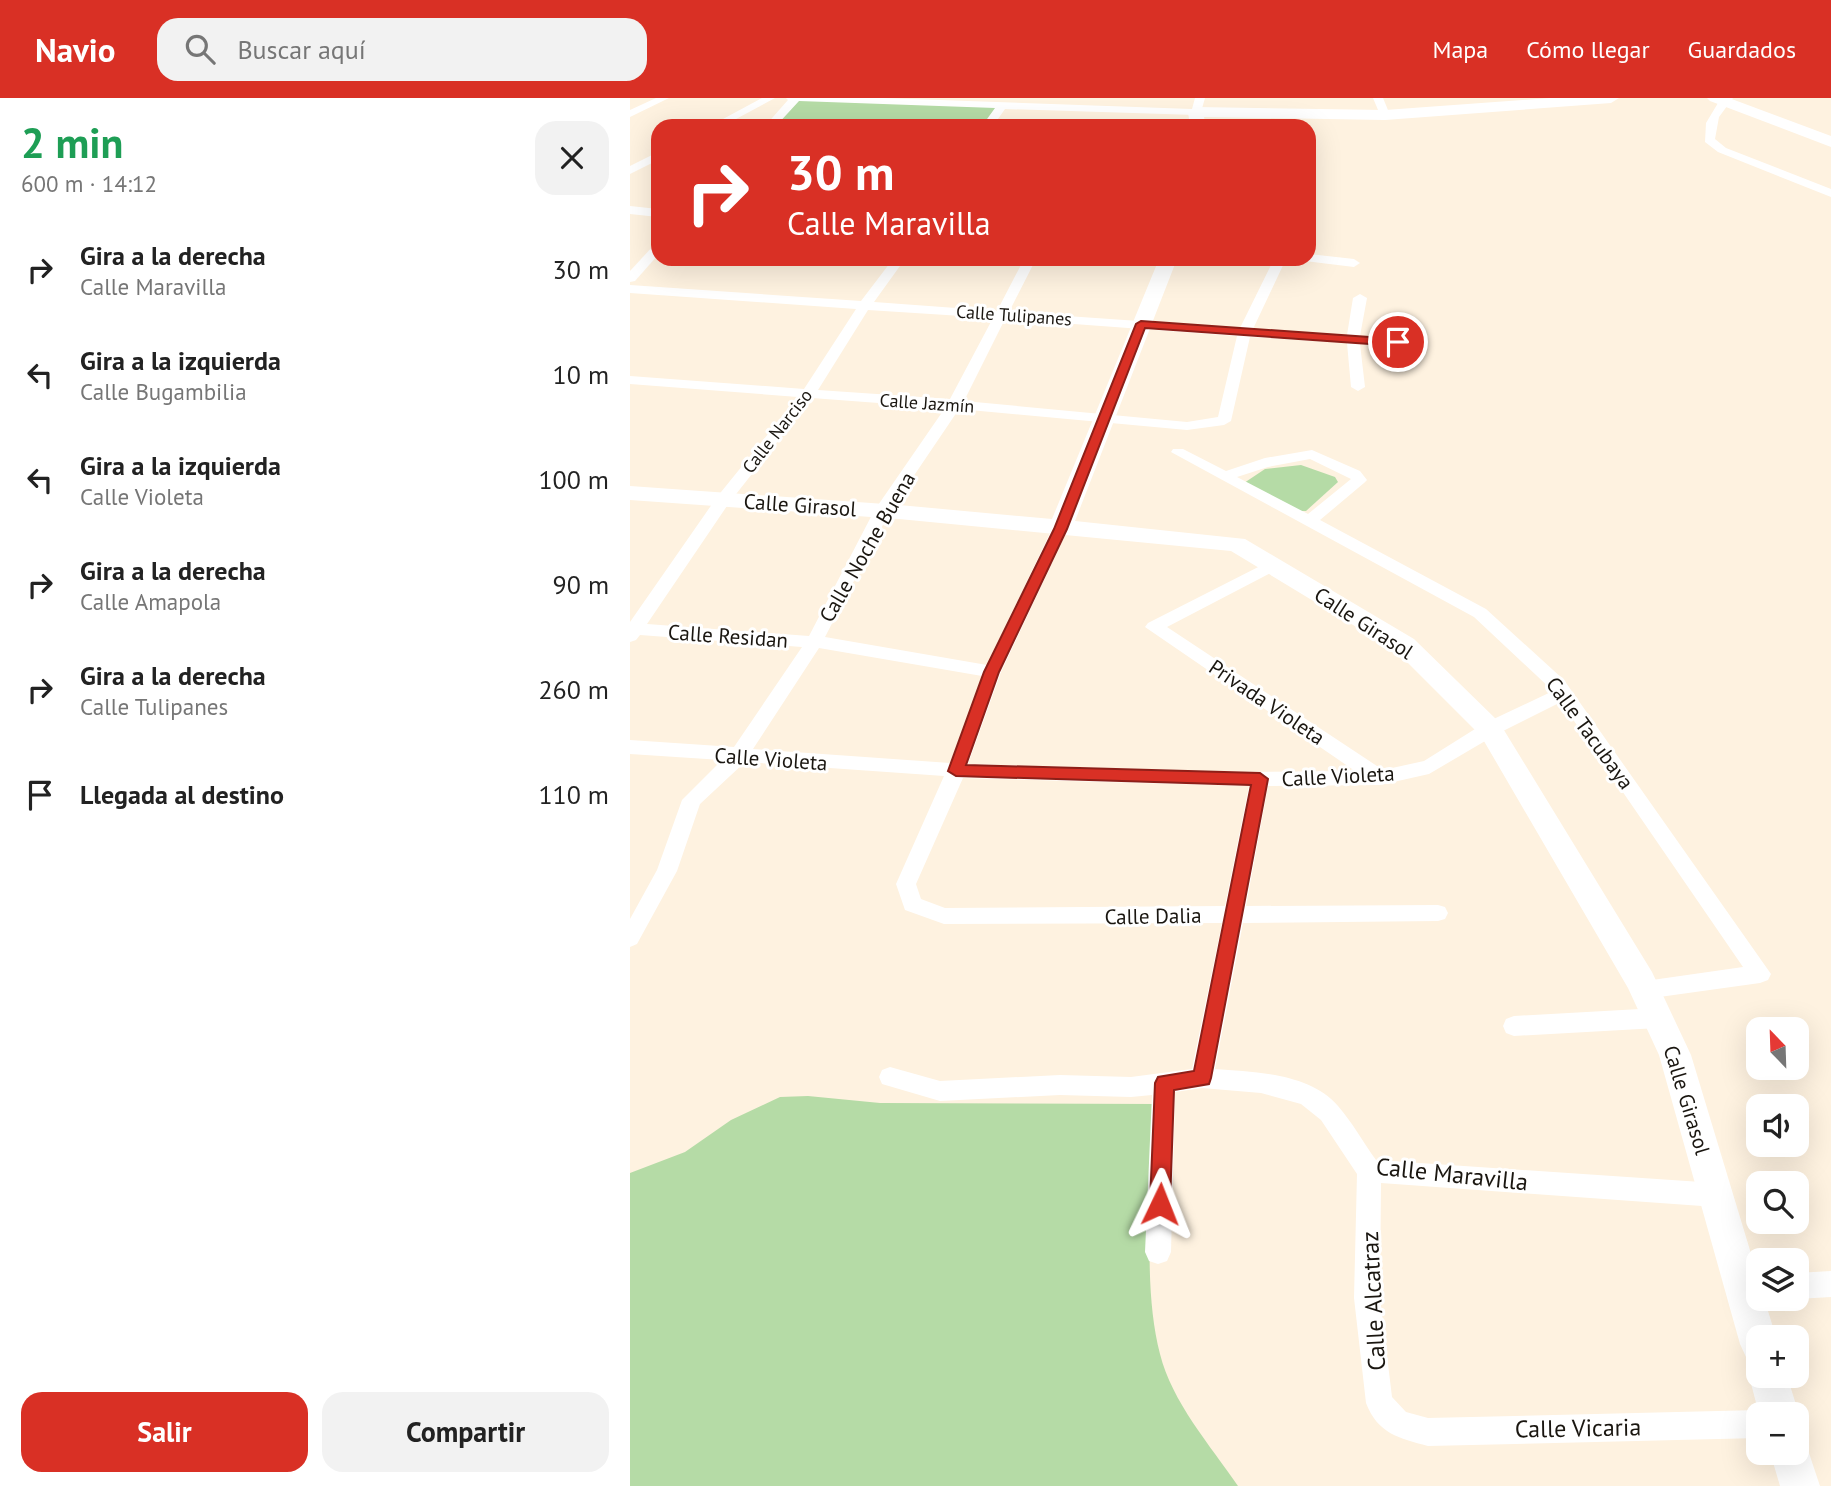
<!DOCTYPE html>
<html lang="es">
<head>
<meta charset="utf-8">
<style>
	body { margin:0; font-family:"PT Sans",sans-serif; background:#f2f2f2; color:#222; height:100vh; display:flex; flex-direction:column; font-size:26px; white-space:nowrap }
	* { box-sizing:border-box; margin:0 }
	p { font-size:23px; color:#767676 }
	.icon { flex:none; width:38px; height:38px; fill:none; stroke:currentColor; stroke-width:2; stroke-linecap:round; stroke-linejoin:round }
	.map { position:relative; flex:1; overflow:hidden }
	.panel { display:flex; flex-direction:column; background:#fff; width:630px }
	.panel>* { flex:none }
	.guide { position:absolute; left:21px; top:21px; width:665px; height:147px; border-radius:21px; box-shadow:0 7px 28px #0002; background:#d93025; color:#fff; overflow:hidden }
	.needle { width:46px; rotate:337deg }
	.buttons { position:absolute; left:1116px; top:919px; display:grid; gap:14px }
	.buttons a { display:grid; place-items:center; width:63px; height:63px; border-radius:14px; background:#fff; box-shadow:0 7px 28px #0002; font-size:35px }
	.pin { position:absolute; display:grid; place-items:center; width:60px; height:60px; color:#fff; margin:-30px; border:4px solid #fff; border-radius:50%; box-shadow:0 2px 7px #0007 }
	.me { position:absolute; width:77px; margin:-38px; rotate:2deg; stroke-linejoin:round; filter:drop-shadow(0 0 5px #0008) }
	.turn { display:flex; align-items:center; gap:24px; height:147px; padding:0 21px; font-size:32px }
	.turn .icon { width:91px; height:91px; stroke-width:2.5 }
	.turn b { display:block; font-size:49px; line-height:60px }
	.round { display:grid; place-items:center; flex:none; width:74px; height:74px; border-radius:21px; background:#f2f2f2 }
	.head { display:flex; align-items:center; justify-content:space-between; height:119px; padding:0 21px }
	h1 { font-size:42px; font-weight:800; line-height:52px; color:#1e9e55 }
	.cta { display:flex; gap:14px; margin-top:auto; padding:14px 21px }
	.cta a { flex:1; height:80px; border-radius:21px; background:#d93025; color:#fff; font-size:28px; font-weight:800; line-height:80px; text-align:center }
	.cta a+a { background:#f2f2f2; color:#222 }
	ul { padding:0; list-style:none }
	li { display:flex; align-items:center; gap:21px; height:105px; padding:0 21px }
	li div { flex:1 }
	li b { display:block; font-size:26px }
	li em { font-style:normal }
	header { display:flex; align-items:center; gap:42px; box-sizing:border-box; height:98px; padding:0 35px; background:#d93025; color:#fff }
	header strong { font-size:33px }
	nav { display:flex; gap:38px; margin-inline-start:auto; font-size:24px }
	.search { width:490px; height:63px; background:#f2f2f2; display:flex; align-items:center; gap:18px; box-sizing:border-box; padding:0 24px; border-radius:21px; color:#767676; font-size:26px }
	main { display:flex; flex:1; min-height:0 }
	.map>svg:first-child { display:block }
</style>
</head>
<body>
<header>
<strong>Navio</strong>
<div class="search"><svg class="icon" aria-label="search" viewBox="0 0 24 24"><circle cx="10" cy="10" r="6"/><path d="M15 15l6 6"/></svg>Buscar aquí</div>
<nav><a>Mapa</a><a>Cómo llegar</a><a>Guardados</a></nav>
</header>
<main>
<section class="panel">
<div class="head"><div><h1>2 min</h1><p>600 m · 14:12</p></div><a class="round"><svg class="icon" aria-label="close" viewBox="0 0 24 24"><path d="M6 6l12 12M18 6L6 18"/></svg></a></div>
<ul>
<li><svg class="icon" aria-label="right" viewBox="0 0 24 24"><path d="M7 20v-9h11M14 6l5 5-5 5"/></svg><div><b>Gira a la derecha</b><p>Calle Maravilla</p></div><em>30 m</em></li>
<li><svg class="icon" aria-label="left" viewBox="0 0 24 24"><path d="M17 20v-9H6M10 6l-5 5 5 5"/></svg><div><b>Gira a la izquierda</b><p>Calle Bugambilia</p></div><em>10 m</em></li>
<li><svg class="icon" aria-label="left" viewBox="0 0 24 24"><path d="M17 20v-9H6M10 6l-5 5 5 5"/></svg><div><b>Gira a la izquierda</b><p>Calle Violeta</p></div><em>100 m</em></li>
<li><svg class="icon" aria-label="right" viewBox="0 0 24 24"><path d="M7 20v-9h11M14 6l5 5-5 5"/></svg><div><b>Gira a la derecha</b><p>Calle Amapola</p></div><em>90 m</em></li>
<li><svg class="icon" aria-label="right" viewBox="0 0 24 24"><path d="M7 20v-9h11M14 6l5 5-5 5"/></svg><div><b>Gira a la derecha</b><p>Calle Tulipanes</p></div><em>260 m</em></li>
<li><svg class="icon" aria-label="arrive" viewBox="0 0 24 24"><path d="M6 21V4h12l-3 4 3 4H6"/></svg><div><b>Llegada al destino</b></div><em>110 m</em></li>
</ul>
<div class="cta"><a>Salir</a><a>Compartir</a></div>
</section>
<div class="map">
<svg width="1201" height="1388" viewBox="0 0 1201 1388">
	<rect width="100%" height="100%" fill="#fef2e0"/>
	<g fill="#b5dba6">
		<polygon points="165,1 372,8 355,28 140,28"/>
		<polygon points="671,367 705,379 708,384 676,413 666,413 614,385 635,371"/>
		<path d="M 178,998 L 250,1005 L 527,1006 C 523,1083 511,1182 530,1256 C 542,1304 580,1347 608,1388 L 0,1388 L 0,1075 L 55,1054 L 101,1022 L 150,999 Z"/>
	</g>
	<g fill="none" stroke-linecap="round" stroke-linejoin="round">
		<g fill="#fff" fill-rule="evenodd">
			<polygon points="26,0 39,0 0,19 0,12"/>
			<polygon points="132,0 145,0 93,28 80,28"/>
			<polygon points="156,0 252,0 562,11 565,0 575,0 571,14 566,17 375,11 363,28 352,28 365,10 169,3 146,28 135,28 158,2"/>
			<polygon points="743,0 753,0 760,17 759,19 751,19"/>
			<polygon points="1091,0 1103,0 1089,19 1085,41 1096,50 1201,91 1201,99 1088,54 1075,44 1076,25"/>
			<polygon points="28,54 28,62 0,76 0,68"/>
			<polygon points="0,108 28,111 28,119 0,116"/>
			<polygon points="28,146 28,157 5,183 0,184 0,173 24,147"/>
			<polygon points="679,156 724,161 730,165 724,169 675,163 679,161"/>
			<path d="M 263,161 L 275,161 L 244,204 L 367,213 L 394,161 L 406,161 L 379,214 L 610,230 L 644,161 L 656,161 L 623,231 L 717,237 L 723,200 L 730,196 L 737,200 L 730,238 L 773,242 L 775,245 L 768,249 L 730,246 L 735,289 L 728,293 L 721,289 L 717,245 L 620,239 L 601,323 L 594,327 L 557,332 L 329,311 L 260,413 L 195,539 L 357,567 L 422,431 L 430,426 L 438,431 L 371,574 L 338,666 L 614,674 L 725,673 L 515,529 L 518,525 L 642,462 L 648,463 L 650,467 L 648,471 L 537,529 L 753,672 L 794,663 L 853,626 L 923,593 L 844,519 L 541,354 L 543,351 L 553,351 L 596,373 L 635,360 L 682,352 L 730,373 L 737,382 L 734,385 L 690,422 L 856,511 L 934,582 L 1141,876 L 1138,882 L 1130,885 L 1015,901 L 1007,899 L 1004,892 L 1007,885 L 1015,883 L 1113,869 L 931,604 L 867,636 L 799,676 L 750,687 L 638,688 L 616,808 L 808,807 L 815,809 L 818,815 L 815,821 L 808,823 L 613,825 L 585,971 C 625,974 680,975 708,1008 C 722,1024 733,1044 746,1062 L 1086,1085 L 1095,1089 L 1098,1097 L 1095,1105 L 1086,1109 L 751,1085 L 750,1200 L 762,1299 L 776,1314 L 798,1320 L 1129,1312 L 1138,1316 L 1129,1316 L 1129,1340 L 798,1348 C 769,1340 748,1336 736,1305 L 724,1200 L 727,1076 L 691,1022 L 671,1006 L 631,995 L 572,990 L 545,994 L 541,1154 L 537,1163 L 528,1166 L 519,1163 L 515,1154 L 522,997 L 501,999 L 430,997 L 310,1003 L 252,986 L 249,979 L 252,972 L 260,969 L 310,983 L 430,977 L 501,979 L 562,971 L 592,825 L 314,826 L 275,812 L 266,786 L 314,678 L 115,664 L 70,706 L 47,773 L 7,846 L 0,849 L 0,821 L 27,772 L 52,702 L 92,662 L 0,656 L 0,642 L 104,649 L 172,549 L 10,537 L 6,542 L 0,544 L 0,524 L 87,399 L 168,299 L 0,286 L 0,278 L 174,291 L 226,211 L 0,195 L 0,187 L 231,203 ZM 238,212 L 363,220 L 320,301 L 188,292 ZM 375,221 L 607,238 L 588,319 L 557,324 L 334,303 ZM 182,300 L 315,310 L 244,413 L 179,538 L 17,526 L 99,405 ZM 680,361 L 721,381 L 678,416 L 607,379 L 638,369 ZM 189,550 L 352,578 L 320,665 L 123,651 ZM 333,680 L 619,688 L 595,808 L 315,810 L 291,801 L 286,786 Z"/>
			<polygon points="1028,910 1036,913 1039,920 1036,927 1028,930 884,938 876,935 873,928 876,921 884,918"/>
			<polygon points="1201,1173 1201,1199 1167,1201 1166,1200 1167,1175"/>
		</g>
		<g fill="#fff" fill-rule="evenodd">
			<polygon points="920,0 989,0 981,5 755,22 574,19 576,28 560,28 558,14 566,9 755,12"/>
			<polygon points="1077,0 1099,0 1201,38 1201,49 1080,3"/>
			<polygon points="529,161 547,161 445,423 615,441 784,541 869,624 1022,874 1061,957 1129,1182 1129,1200 1134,1200 1146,1239 1129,1239 1129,1278 1157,1278 1169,1316 1167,1320 1167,1316 1129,1316 1119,1278 1126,1264 1116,1259 1110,1246 1029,957 998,890 851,638 766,553 601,453 269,421 0,402 0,388 269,407 422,421"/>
			<polygon points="1167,1337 1174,1340 1190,1388 1150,1388 1140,1354 1167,1354"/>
		</g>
	</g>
	<polygon fill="#d93025" stroke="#8d1f18" stroke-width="2" points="511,223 768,241 774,244 768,248 515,230 437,431 369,574 336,667 630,675 638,681 581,980 579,986 544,992 540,1106 537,1113 530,1115 523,1113 520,1106 525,985 528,979 564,973 621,687 326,678 318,673 354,574 424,431 506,226"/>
	<g text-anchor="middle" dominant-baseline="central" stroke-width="6" stroke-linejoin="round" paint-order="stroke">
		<g font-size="18" fill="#1a1610" stroke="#fff">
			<text transform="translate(384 217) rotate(4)">Calle Tulipanes</text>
			<text transform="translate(297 305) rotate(4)">Calle Jazmín</text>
			<text transform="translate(147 333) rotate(-52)">Calle Narciso</text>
		</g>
		<g font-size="21" fill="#1a1610" stroke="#fff">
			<text transform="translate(170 407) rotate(4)">Calle Girasol</text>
			<text transform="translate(237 449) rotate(-60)">Calle Noche Buena</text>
			<text transform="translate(734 525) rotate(33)">Calle Girasol</text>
			<text transform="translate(98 538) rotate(4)">Calle Residan</text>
			<text transform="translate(637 604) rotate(34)">Privada Violeta</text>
			<text transform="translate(960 635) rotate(54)">Calle Tacubaya</text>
			<text transform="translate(141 661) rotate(4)">Calle Violeta</text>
			<text transform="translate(708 678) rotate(-3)">Calle Violeta</text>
			<text transform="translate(523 818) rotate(-1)">Calle Dalia</text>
			<text transform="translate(1057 1002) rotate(73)">Calle Girasol</text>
		</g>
		<g font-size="24" fill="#1a1610" stroke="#fff">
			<text transform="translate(822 1076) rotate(6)">Calle Maravilla</text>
			<text transform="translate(743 1203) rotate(-93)">Calle Alcatraz</text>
			<text transform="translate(948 1330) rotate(-1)">Calle Vicaria</text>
		</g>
	</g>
</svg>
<div class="buttons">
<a><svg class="needle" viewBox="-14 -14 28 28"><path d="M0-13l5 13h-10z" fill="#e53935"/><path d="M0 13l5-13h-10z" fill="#767676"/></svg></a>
<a><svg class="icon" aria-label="sound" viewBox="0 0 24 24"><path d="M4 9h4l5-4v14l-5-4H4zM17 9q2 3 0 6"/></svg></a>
<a><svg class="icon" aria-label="search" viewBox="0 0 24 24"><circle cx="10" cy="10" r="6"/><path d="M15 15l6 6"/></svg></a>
<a><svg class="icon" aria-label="layers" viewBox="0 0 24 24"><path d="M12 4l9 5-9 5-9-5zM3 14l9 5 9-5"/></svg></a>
<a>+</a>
<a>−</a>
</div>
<div class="pin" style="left:768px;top:244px;background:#d93025"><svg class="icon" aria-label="arrive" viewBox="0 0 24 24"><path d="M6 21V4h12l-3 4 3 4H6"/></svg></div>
<svg class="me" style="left:530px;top:1106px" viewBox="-20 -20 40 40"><path d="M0-17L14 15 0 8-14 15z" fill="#d93025" stroke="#fff" stroke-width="4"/></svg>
<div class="guide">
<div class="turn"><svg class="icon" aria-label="right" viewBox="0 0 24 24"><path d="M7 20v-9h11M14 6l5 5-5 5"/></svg><div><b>30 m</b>Calle Maravilla</div></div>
</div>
</div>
</main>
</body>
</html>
